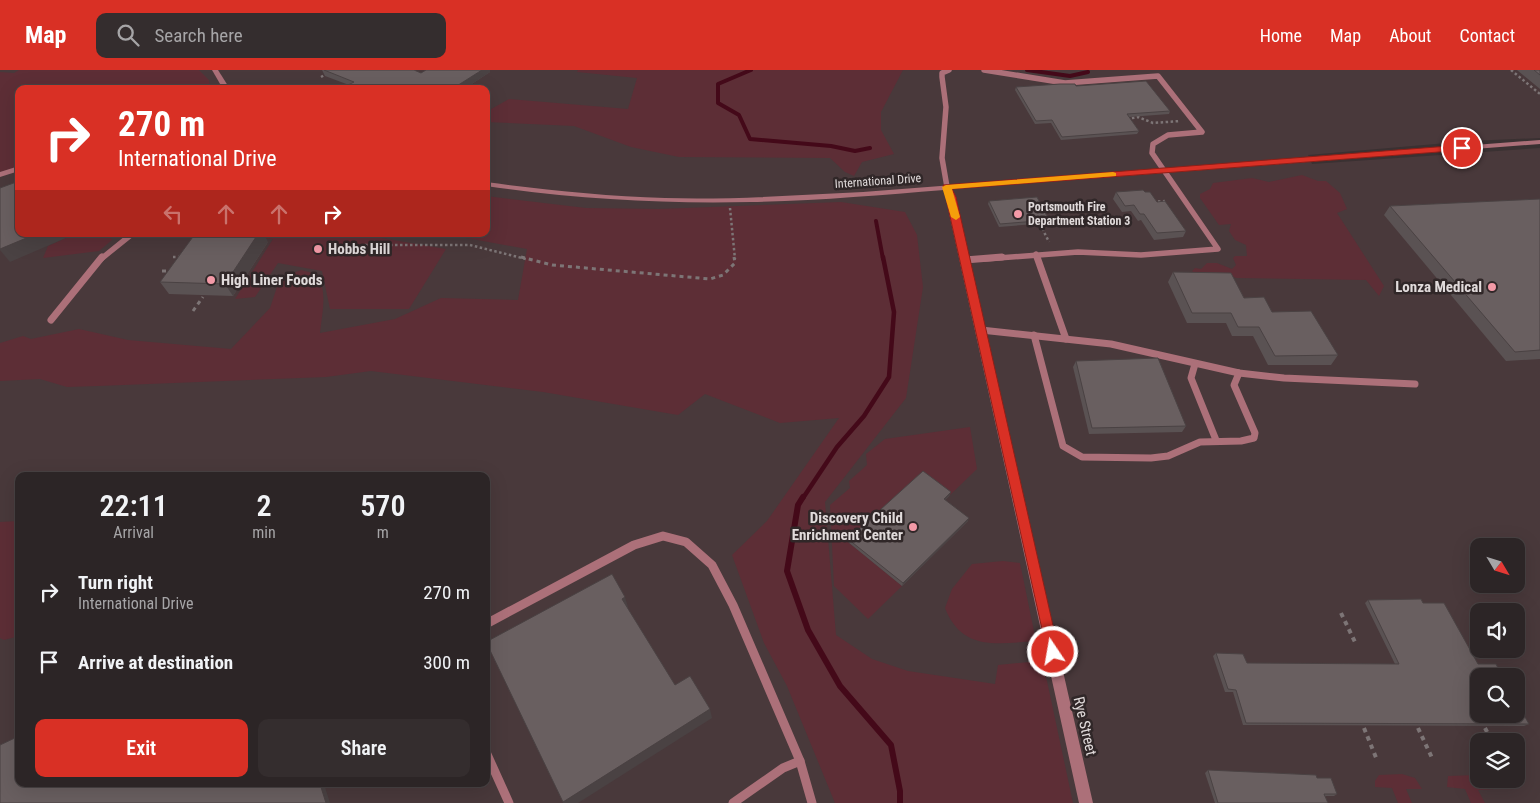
<!DOCTYPE html>
<html lang="en">
<head>
<meta charset="utf-8">
<style>
	body { margin:0; font-family:"Roboto Condensed",sans-serif; background:#342d2e; color:#f1f3f6; height:100vh; display:flex; flex-direction:column; font-size:19px; white-space:nowrap }
	* { box-sizing:border-box; margin:0 }
	p { font-size:16px; color:#a6a5a7 }
	.icon { flex:none; width:28px; height:28px; fill:none; stroke:currentColor; stroke-width:2; stroke-linecap:round; stroke-linejoin:round }
	.map { position:relative; flex:1; overflow:hidden }
	.drawer { position:absolute; left:15px; top:402px; width:475px; height:315px; display:flex; flex-direction:column; background:#2c2526; border-radius:10px; box-shadow:0 5px 20px #0002,0 0 0 1px #484243 }
	.drawer>* { flex:none }
	.hud { position:absolute; left:15px; top:15px; width:475px; height:152px; border-radius:10px; box-shadow:0 5px 20px #0002,0 0 0 1px #484243; background:#d93025; color:#fff; overflow:hidden }
	.needle { width:32px; rotate:128deg }
	.controls { position:absolute; left:1470px; top:468px; display:grid; gap:10px }
	.controls a { display:grid; place-items:center; width:55px; height:55px; border-radius:10px; background:#2c2526; box-shadow:0 5px 20px #0002,0 0 0 1px #484243; font-size:25px }
	.pin { position:absolute; display:grid; place-items:center; width:42px; height:42px; color:#fff; margin:-21px; border:2px solid #fff; border-radius:50%; box-shadow:0 1px 5px #0007 }
	.me { position:absolute; width:55px; margin:-28px; rotate:348deg; stroke-linejoin:round; filter:drop-shadow(0 0 4px #0008) }
	.turn { display:flex; align-items:center; gap:18px; height:105px; padding:0 20px; font-size:22px }
	.turn .icon { width:65px; height:65px; stroke-width:2.5 }
	.turn b { display:block; font-size:35px; line-height:42px }
	.lanes { display:flex; align-items:center; height:48px; padding:0 20px; background:#0003; justify-content:center; gap:25px; direction:ltr }
	.lanes .off { opacity:.35 }
	.eta { display:flex; justify-content:space-evenly; align-items:center; height:85px; text-align:center }
	.eta b { font-size:30px; font-weight:600; line-height:35px }
	.button { display:flex; gap:10px; margin-top:auto; padding:10px 20px }
	.button a { flex:1; height:58px; border-radius:10px; background:#d93025; color:#fff; font-size:20px; font-weight:600; line-height:58px; text-align:center }
	.button a+a { background:#342d2e; color:#f1f3f6 }
	ul { padding:0; list-style:none }
	li { display:flex; align-items:center; gap:15px; height:70px; padding:0 20px }
	li div { flex:1 }
	li b { display:block; font-size:19px }
	li em { font-style:normal }
	header { display:flex; align-items:center; gap:30px; box-sizing:border-box; height:70px; padding:0 25px; background:#d93025; color:#fff }
	header strong { font-size:24px }
	nav { display:flex; gap:28px; margin-inline-start:auto; font-size:18px }
	.search { width:350px; height:45px; background:#342d2e; display:flex; align-items:center; gap:12px; box-sizing:border-box; padding:0 18px; border-radius:10px; color:#a6a5a7; font-size:19px }
	.map>svg:first-child { display:block }
</style>
</head>
<body>
<header>
<strong>Map</strong>
<div class="search"><svg class="icon" aria-label="search" viewBox="0 0 24 24"><circle cx="10" cy="10" r="6"/><path d="M15 15l6 6"/></svg>Search here</div>
<nav><a>Home</a><a>Map</a><a>About</a><a>Contact</a></nav>
</header>
<div class="map">
<svg width="1540" height="733" viewBox="0 0 1540 733">
	<rect width="100%" height="100%" fill="#3a3132"/>
	<path fill="#49393b" fill-rule="evenodd" d="M 0,0 L 1540,0 L 1540,68 L 1470,71 L 1308,85 L 1312,94 L 1540,78 L 1540,733 L 0,733 ZM 19,19 L 486,19 L 486,164 L 19,164 ZM 19,406 L 486,406 L 486,714 L 19,714 ZM 1479,476 L 1516,476 L 1516,514 L 1479,514 ZM 1479,541 L 1516,541 L 1516,579 L 1479,579 ZM 1479,606 L 1516,606 L 1516,644 L 1479,644 ZM 1479,671 L 1516,671 L 1516,709 L 1479,709 Z"/>
	<g fill="#5d2e36">
		<polygon points="19,0 199,0 209,10 211,19 19,19 19,96 0,102 0,2 14,3"/>
		<polygon points="578,0 903,0 881,42 881,60 894,84 862,92 854,106 845,102 830,88 679,87 631,77 574,56 486,52 486,42 509,29 628,39 637,8 577,2"/>
		<polygon points="1302,105 1318,111 1326,111 1340,123 1347,139 1337,143 1384,216 1379,226 1366,210 1237,208 1218,203 1194,203 1192,201 1195,198 1201,199 1207,193 1217,193 1232,199 1236,195 1233,188 1235,186 1247,186 1246,175 1235,170 1229,161 1231,154 1219,155 1200,128 1200,124 1210,119 1213,113 1252,108 1269,112"/>
		<path d="M 486,126 L 586,138 L 659,139 L 841,132 L 905,142 L 917,165 L 923,217 L 906,328 L 825,432 L 836,565 L 872,589 L 908,601 L 995,614 L 998,595 L 1040,591 L 1047,611 L 1073,733 L 835,733 L 787,616 L 764,573 L 732,485 L 767,451 L 839,348 L 780,353 L 705,324 L 678,345 L 543,322 L 371,301 L 326,307 L 98,316 L 67,317 L 40,309 L 0,311 L 0,273 L 23,266 L 31,269 L 79,259 L 128,270 L 231,279 L 270,238 L 280,208 L 301,200 L 317,204 C 328,223 322,242 320,263 L 395,249 L 441,228 L 518,230 L 527,179 L 445,164 L 486,164 Z"/>
		<polygon points="75,164 106,164 112,170 99,181 43,188 48,176"/>
		<polygon points="228,164 358,164 446,179 409,239 330,239 322,201 278,193 255,227 235,229 273,169 222,167"/>
		<polygon points="970,357 977,399 950,425 922,405 848,472 902,516 868,549 834,516 830,435 850,418 849,411 867,395 866,384 885,369"/>
		<polygon points="19,451 19,566 4,570 0,568 0,452"/>
		<path d="M 1003,491 L 1020,493 L 1036,571 C 996,574 962,581 945,538 L 952,519 L 972,494 Z"/>
		<polygon points="1402,704 1415,708 1422,719 1406,719 1412,733 1398,733 1392,718 1375,717 1375,711 1379,705"/>
		<polygon points="1478,705 1479,709 1486,709 1494,719 1478,720 1485,733 1471,733 1465,719 1447,717 1448,706"/>
	</g>
	<g fill="none" stroke-linecap="round" stroke-linejoin="round">
		<g stroke="#440919" stroke-width="4">
			<polyline points="751,0 718,14 718,33 739,45 750,69 831,76 855,81 870,78"/>
			<polyline points="1027,0 1070,6 1088,2"/>
			<polyline points="876,151 883,189"/>
		</g>
		<polyline stroke="#440919" stroke-width="4.5" points="803,428 837,377 864,346 889,307 894,242 883,187"/>
		<polyline stroke="#440919" stroke-width="6" points="803,427 798,435 787,501 808,560 840,616 891,675 900,721 900,733"/>
		<g stroke="#7d7576" stroke-width="2.5" stroke-dasharray="2.5 2.5" stroke-linecap="butt">
			<polyline points="1511,0 1540,24"/>
			<polyline points="321,7 333,0"/>
			<polyline points="1127,49 1138,47 1153,53 1180,51"/>
			<polyline points="1153,132 1165,131"/>
			<polyline points="730,138 735,189"/>
			<polyline points="1040,154 1049,172"/>
			<polyline points="365,175 470,175 526,189"/>
			<polyline points="173,187 182,187"/>
		</g>
		<g stroke="#7d7576" stroke-width="3" stroke-dasharray="4 4" stroke-linecap="butt">
			<polyline points="521,187 552,195 710,209 723,205 735,193 734,187"/>
			<polyline points="162,201 172,201"/>
			<polyline points="193,241 203,227"/>
		</g>
		<g stroke="#7d7576" stroke-width="4" stroke-dasharray="4.5 4.5" stroke-linecap="butt">
			<polyline points="1341,543 1355,572"/>
			<polyline points="1364,658 1377,690"/>
			<polyline points="1418,658 1433,690"/>
			<polyline points="1485,658 1492,671"/>
		</g>
		<g stroke="#ac7079" stroke-width="5.5">
			<polyline points="984,0 1065,13 1158,6 1202,62 1168,65 1153,74 1152,83 1218,179 1141,185 1078,182 985,189"/>
			<polyline points="947,117 942,88 946,37 942,7 942,3 949,0"/>
			<polyline points="1036,184 1038,189"/>
			<polyline points="101,189 132,164"/>
		</g>
		<g stroke="#ac7079" stroke-width="7">
			<polyline points="1037,187 1066,269"/>
			<polyline points="965,190 1002,187"/>
			<polyline points="51,250 102,187"/>
			<polyline points="981,260 1111,274 1239,303 1284,308 1415,314"/>
			<polyline points="1034,265 1063,376 1082,387 1151,388 1168,386 1200,372 1241,371 1254,368 1255,363 1234,315 1239,303"/>
			<polyline points="1195,294 1191,308 1216,370"/>
		</g>
		<g stroke="#ac7079" stroke-width="9">
			<polyline points="486,554 634,475 663,466 686,472 712,495 733,535 800,691"/>
			<polyline points="486,682 509,733"/>
			<polyline points="733,733 783,698 800,691 812,733"/>
		</g>
		<g fill="#ac7079" fill-rule="evenodd">
			<polygon points="212,0 218,0 230,19 223,19"/>
			<path d="M 1540,70 L 1540,74 L 952,119 L 955,127 L 1093,733 L 1079,733 L 944,120 C 880,125 816,131 751,132 C 662,134 574,129 486,116 L 486,112 C 545,120 605,126 665,128 C 731,130 797,125 863,122 Z"/>
			<polygon points="19,96 19,101 0,107 0,102"/>
		</g>
	</g>
	<g fill="#5a5253">
		<polygon points="322,0 414,0 421,3 490,2 464,19 350,19 349,15 325,6"/>
		<polygon points="1517,0 1540,0 1540,19"/>
		<polygon points="1076,16 1170,41 1169,44 1129,47 1139,61 1137,64 1061,70 1051,53 1035,54 1015,20 1016,17"/>
		<polygon points="1116,122 1145,122 1157,132 1186,161 1183,167 1154,170 1141,150 1138,151 1131,141 1122,142 1113,129"/>
		<polygon points="1540,129 1540,289 1506,291 1384,145 1390,136"/>
		<polygon points="989,131 1049,150 1048,153 999,157 988,134"/>
		<polygon points="268,172 233,226 169,224 160,212"/>
		<polygon points="1173,202 1244,228 1272,242 1338,285 1331,295 1268,295 1253,266 1232,266 1226,253 1187,253 1168,212"/>
		<polygon points="1076,291 1186,356 1182,362 1089,364 1073,297"/>
		<polygon points="950,425 945,430 968,451 902,516 848,472 848,469"/>
		<polygon points="1368,530 1423,533 1478,594 1529,654 1524,656 1243,655 1233,622 1225,622 1213,586 1216,583 1247,593 1395,594 1365,533"/>
		<polygon points="1208,700 1317,708 1337,724 1334,726 1325,726 1328,733 1215,733 1205,703"/>
	</g>
	<g fill="#4a4243">
		<polygon points="482,0 490,0 490,2 464,19 452,19"/>
		<polygon points="36,164 75,164 10,192 0,180 0,179"/>
		<polygon points="258,164 264,164 268,172 233,226 225,214"/>
		<polygon points="951,422 950,425 943,432 944,429"/>
		<polygon points="969,448 968,451 902,516 903,513"/>
		<polygon points="625,527 628,537 625,539 622,529"/>
		<polygon points="710,639 712,648 578,733 563,733 563,732"/>
		<polygon points="320,714 324,714 330,733 326,733"/>
	</g>
	<g fill="#695f60" stroke="#4a4243">
		<polygon points="324,0 414,0 421,3 426,0 482,0 452,19 358,19 348,15 354,12"/>
		<polygon points="1534,0 1540,0 1540,5"/>
		<polygon points="1146,11 1170,41 1127,44 1139,61 1062,67 1052,50 1036,51 1016,17 1060,14 1075,14 1076,16"/>
		<polygon points="19,111 19,164 36,164 0,179 0,118"/>
		<polygon points="1143,120 1145,122 1150,122 1157,132 1165,131 1186,161 1157,163 1144,144 1140,144 1134,135 1125,136 1116,122"/>
		<polygon points="1037,127 1049,150 1000,154 989,131"/>
		<polygon points="1540,129 1540,280 1515,282 1390,136"/>
		<polygon points="195,164 258,164 225,214 160,212"/>
		<polygon points="1173,202 1231,203 1244,228 1264,227 1272,242 1311,241 1338,285 1275,286 1259,257 1238,257 1231,243 1192,243"/>
		<polygon points="1158,288 1186,356 1092,358 1076,291"/>
		<polygon points="923,401 951,422 944,429 969,448 903,513 848,469"/>
		<polygon points="612,504 625,527 622,529 675,615 690,606 710,639 563,732 486,572"/>
		<polygon points="1421,529 1423,533 1444,533 1478,594 1496,594 1502,606 1479,606 1479,644 1516,644 1516,631 1529,654 1246,653 1236,620 1228,619 1216,583 1243,584 1247,593 1399,594 1368,530"/>
		<polygon points="19,666 19,714 320,714 326,733 0,733 0,675"/>
		<polygon points="1208,700 1316,705 1317,708 1331,708 1337,724 1324,724 1328,733 1218,733"/>
	</g>
	<polygon fill="#d93025" stroke="#8d1f18" points="1462,75 1466,78 1465,80 952,119 956,127 1059,582 1057,586 1053,588 1048,586 943,115"/>
	<polygon fill="#f59e0b" points="1113,102 1116,103 1116,106 952,119 960,147 956,150 951,147 942,117 946,115"/>
	<g fill="#f39aa7" stroke="#302728" stroke-width="2">
		<circle cx="1018" cy="144" r="5"/>
		<circle cx="318" cy="179" r="5"/>
		<circle cx="211" cy="210" r="5"/>
		<circle cx="1492" cy="217" r="5"/>
		<circle cx="913" cy="457" r="5"/>
	</g>
	<g text-anchor="middle" dominant-baseline="central" stroke-width="5" stroke-linejoin="round" paint-order="stroke">
		<g font-size="12" fill="#e1dbdb" stroke="#302728">
			<text transform="translate(878 111) rotate(-4)">International Drive</text>
		</g>
		<g font-size="12" font-weight="bold" fill="#e1dbdb" stroke="#302728" text-anchor="start">
			<text x="1028" y="137">Portsmouth Fire<tspan x="1028" dy="14">Department Station 3</tspan></text>
		</g>
		<g font-size="15" font-weight="bold" fill="#e1dbdb" stroke="#302728" text-anchor="start">
			<text x="328" y="179">Hobbs Hill</text>
			<text x="221" y="210">High Liner Foods</text>
			<text x="1482" y="217" text-anchor="end">Lonza Medical</text>
			<text x="903" y="448" text-anchor="end">Discovery Child<tspan x="903" dy="17">Enrichment Center</tspan></text>
		</g>
		<g font-size="15" fill="#e1dbdb" stroke="#302728">
			<text transform="translate(1085 656) rotate(77)">Rye Street</text>
		</g>
	</g>
</svg>
<div class="controls">
<a><svg class="needle" viewBox="-14 -14 28 28"><path d="M0-13l5 13h-10z" fill="#e53935"/><path d="M0 13l5-13h-10z" fill="#a6a5a7"/></svg></a>
<a><svg class="icon" aria-label="sound" viewBox="0 0 24 24"><path d="M4 9h4l5-4v14l-5-4H4zM17 9q2 3 0 6"/></svg></a>
<a><svg class="icon" aria-label="search" viewBox="0 0 24 24"><circle cx="10" cy="10" r="6"/><path d="M15 15l6 6"/></svg></a>
<a><svg class="icon" aria-label="layers" viewBox="0 0 24 24"><path d="M12 4l9 5-9 5-9-5zM3 14l9 5 9-5"/></svg></a>
</div>
<div class="pin" style="left:1462px;top:78px;background:#d93025"><svg class="icon" aria-label="arrive" viewBox="0 0 24 24"><path d="M6 21V4h12l-3 4 3 4H6"/></svg></div>
<svg class="me" style="left:1053px;top:582px" viewBox="-20 -20 40 40"><circle r="17" fill="#d93025" stroke="#fff" stroke-width="3"/><path d="M0-11L8 9 0 5-8 9z" fill="#fff"/></svg>
<div class="hud">
<div class="turn"><svg class="icon" aria-label="right" viewBox="0 0 24 24"><path d="M7 20v-9h11M14 6l5 5-5 5"/></svg><div><b>270 m</b>International Drive</div></div>
<div class="lanes"><svg class="icon off" aria-label="left" viewBox="0 0 24 24"><path d="M17 20v-9H6M10 6l-5 5 5 5"/></svg><svg class="icon off" aria-label="ahead" viewBox="0 0 24 24"><path d="M12 20V5M6 11l6-6 6 6"/></svg><svg class="icon off" aria-label="ahead" viewBox="0 0 24 24"><path d="M12 20V5M6 11l6-6 6 6"/></svg><svg class="icon" aria-label="right" viewBox="0 0 24 24"><path d="M7 20v-9h11M14 6l5 5-5 5"/></svg></div>
</div>
<section class="drawer">
<div class="eta">
<div><b>22:11</b><p>Arrival</p></div>
<div><b>2</b><p>min</p></div>
<div><b>570</b><p>m</p></div>
</div>
<ul>
<li><svg class="icon" aria-label="right" viewBox="0 0 24 24"><path d="M7 20v-9h11M14 6l5 5-5 5"/></svg><div><b>Turn right</b><p>International Drive</p></div><em>270 m</em></li>
<li><svg class="icon" aria-label="arrive" viewBox="0 0 24 24"><path d="M6 21V4h12l-3 4 3 4H6"/></svg><div><b>Arrive at destination</b></div><em>300 m</em></li>
</ul>
<div class="button"><a>Exit</a><a>Share</a></div>
</section>
</div>
</body>
</html>
